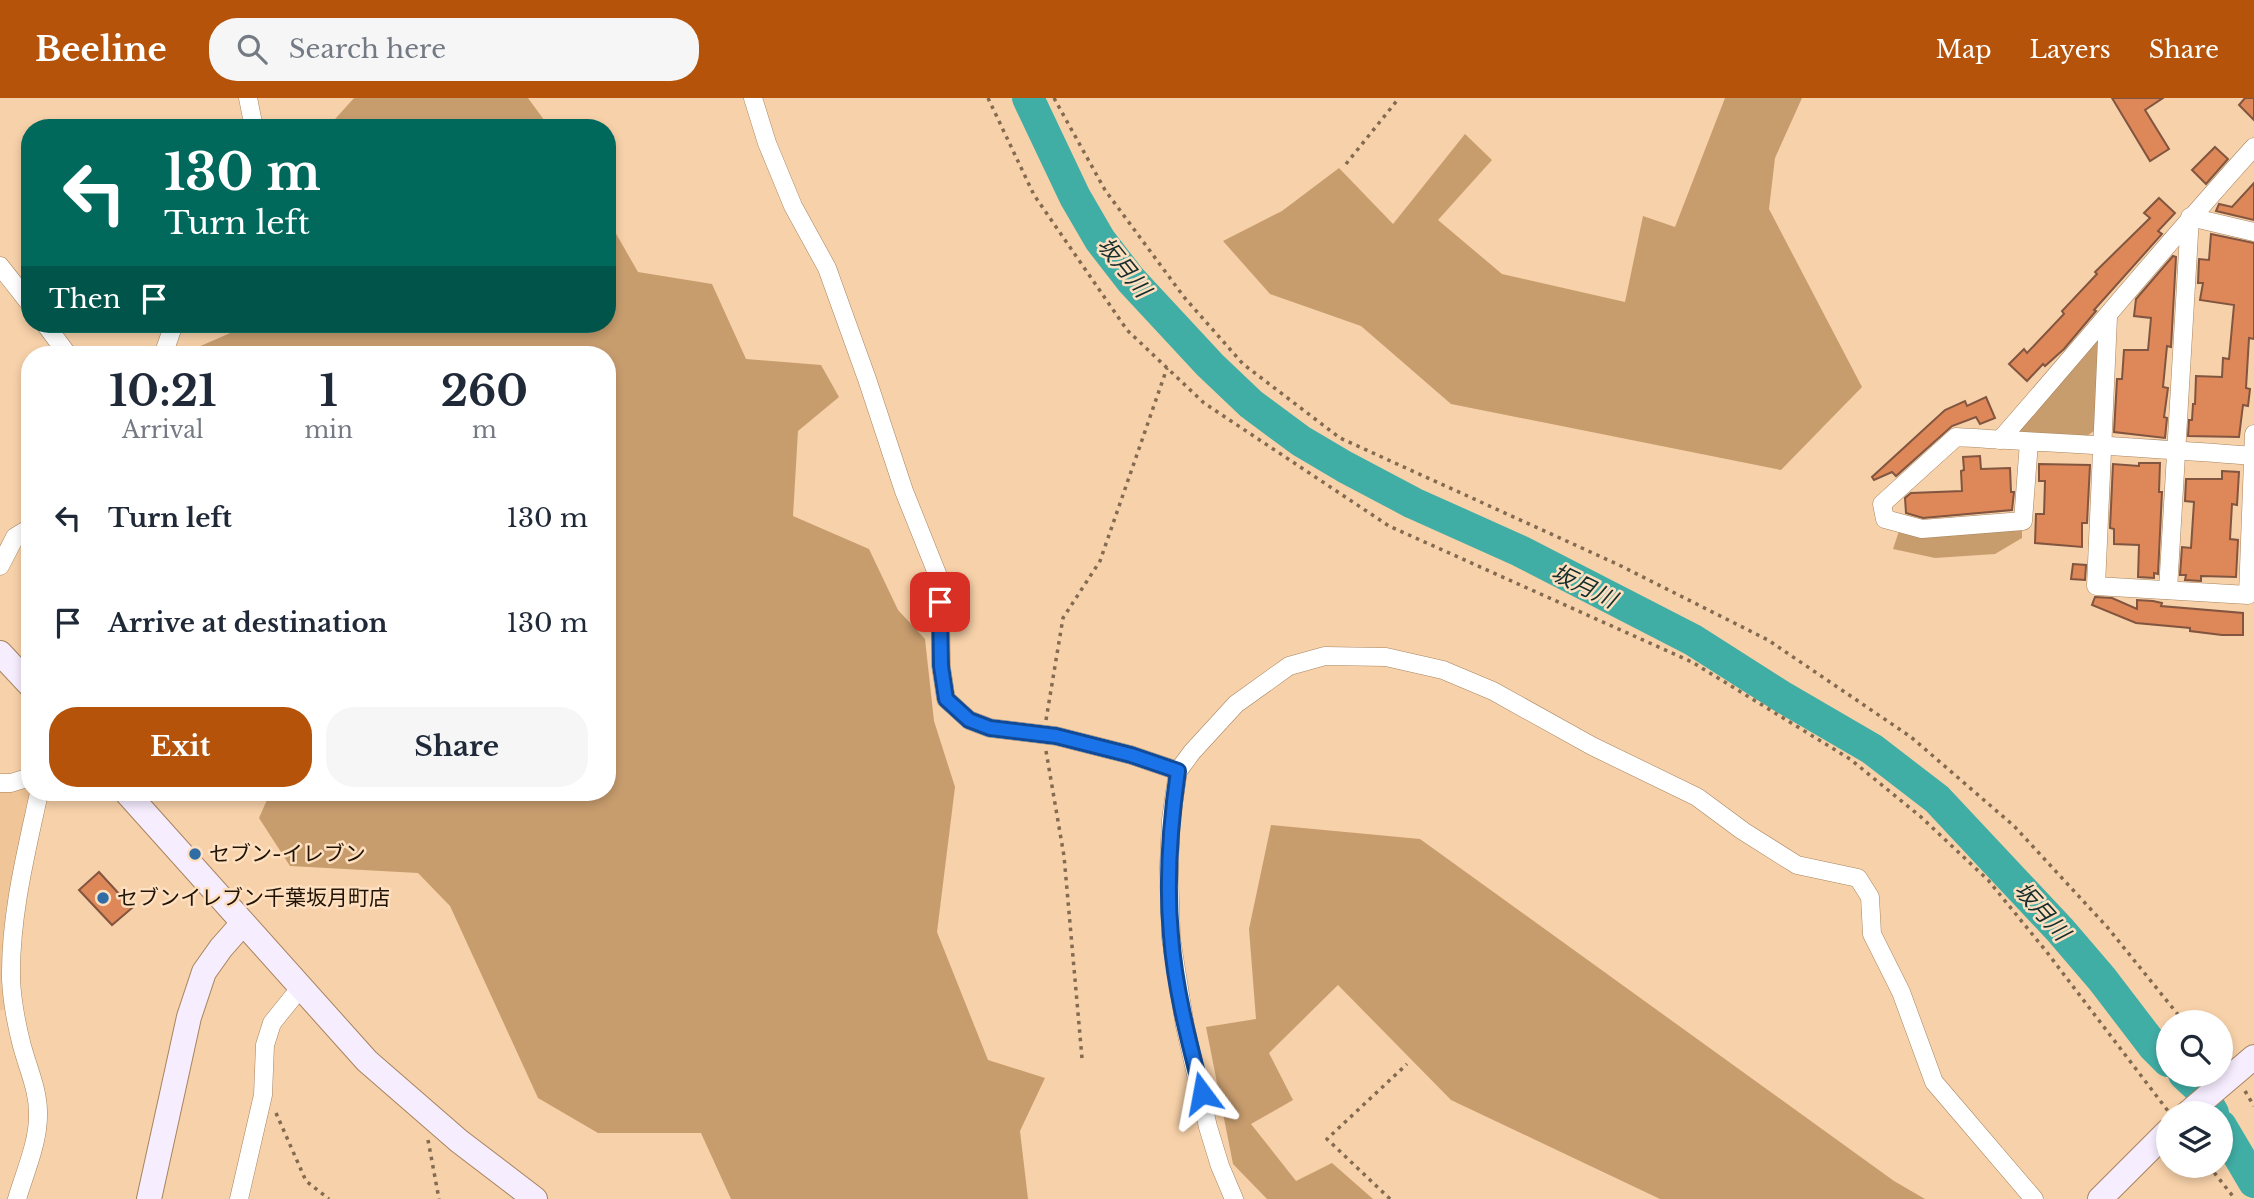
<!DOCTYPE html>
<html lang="en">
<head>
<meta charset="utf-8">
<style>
	body { margin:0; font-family:"Libre Baskerville","Noto Sans JP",serif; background:#f6f6f7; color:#1f2937; height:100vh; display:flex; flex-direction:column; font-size:26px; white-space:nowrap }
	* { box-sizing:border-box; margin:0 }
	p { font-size:23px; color:#747a83 }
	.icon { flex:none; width:38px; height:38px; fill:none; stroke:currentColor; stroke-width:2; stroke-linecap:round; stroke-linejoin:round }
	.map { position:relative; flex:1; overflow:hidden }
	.details { position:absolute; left:21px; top:248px; width:595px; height:455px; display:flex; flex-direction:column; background:#fff; border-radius:28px; box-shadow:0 4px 10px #0003 }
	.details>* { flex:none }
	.guide { position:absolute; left:21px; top:21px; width:595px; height:214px; border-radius:28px; box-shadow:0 4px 10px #0003; background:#00695c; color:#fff; overflow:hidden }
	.fabs { position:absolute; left:2156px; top:912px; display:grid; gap:14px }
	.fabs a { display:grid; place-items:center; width:77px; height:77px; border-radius:50%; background:#fff; box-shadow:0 4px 10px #0003; font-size:35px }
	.pin { position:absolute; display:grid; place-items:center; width:60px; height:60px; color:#fff; margin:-30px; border-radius:14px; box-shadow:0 4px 10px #0006 }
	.me { position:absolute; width:77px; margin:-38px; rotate:347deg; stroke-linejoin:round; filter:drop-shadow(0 0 5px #0008) }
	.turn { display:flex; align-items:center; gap:24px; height:147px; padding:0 28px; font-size:32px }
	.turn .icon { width:91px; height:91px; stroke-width:2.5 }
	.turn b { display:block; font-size:49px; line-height:60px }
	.then { display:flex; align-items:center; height:66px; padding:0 28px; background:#0003; gap:14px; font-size:26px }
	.eta { display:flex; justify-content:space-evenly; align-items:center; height:119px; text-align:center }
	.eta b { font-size:42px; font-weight:700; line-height:49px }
	.cta { display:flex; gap:14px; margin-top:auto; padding:14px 28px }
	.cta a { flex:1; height:80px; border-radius:28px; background:#b45309; color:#fff; font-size:28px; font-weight:700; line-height:80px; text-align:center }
	.cta a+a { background:#f6f6f7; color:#1f2937 }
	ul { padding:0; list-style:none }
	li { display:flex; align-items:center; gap:21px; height:105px; padding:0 28px }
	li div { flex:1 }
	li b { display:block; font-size:26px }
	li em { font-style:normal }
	header { display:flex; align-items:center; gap:42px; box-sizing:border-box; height:98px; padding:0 35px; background:#b45309; color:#fff }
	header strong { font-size:33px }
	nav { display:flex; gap:38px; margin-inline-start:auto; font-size:24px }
	.search { width:490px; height:63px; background:#f6f6f7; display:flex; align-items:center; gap:18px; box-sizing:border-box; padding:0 24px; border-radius:28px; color:#747a83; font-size:26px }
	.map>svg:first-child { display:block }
</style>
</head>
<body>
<header>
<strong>Beeline</strong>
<div class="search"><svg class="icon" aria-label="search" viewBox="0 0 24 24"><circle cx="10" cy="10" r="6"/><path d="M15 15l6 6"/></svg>Search here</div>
<nav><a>Map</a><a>Layers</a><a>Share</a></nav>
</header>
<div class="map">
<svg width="2254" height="1101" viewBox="0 0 2254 1101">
	<rect width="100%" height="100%" fill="#f7d1a9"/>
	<polygon fill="#f0c597" points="28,689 30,695 34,695 8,911 0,912 0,690"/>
	<g fill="#c89d6e">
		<polygon points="354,0 528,0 550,30 327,30"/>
		<polygon points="1725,0 1802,0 1775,60 1769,111 1862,289 1781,372 1451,306 1361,228 1270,196 1223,143 1282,113 1339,70 1393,126 1465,36 1492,62 1438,122 1502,176 1625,204 1643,118 1675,129"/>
		<polygon points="607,120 638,174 712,186 746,261 821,267 839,299 798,333 793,418 869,451 898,512 925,541 934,623 955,689 937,834 988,962 1045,980 1020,1033 1028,1101 731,1101 701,1035 598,1035 538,1000 450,808 418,775 290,768 259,720 270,695 607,695 607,257 188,257 189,253 251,226 607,226"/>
		<polygon points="2095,238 2101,243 2094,333 2084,340 2013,336"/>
		<polygon points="2022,428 2022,440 1995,456 1935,460 1893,451 1900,430"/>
		<polygon points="1271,727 1420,741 1894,1083 1925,1101 1660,1101 1451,1002 1338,887 1269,955 1293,1002 1251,1026 1296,1083 1332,1065 1373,1101 1267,1101 1233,1066 1206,929 1256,921 1249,831"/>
	</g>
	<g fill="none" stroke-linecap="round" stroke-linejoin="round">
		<g stroke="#41aea6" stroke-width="32">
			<polyline points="1028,0 1075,99 1100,142 1131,182 1210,267 1251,306 1301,343 1345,369 1413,405 1520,453 1693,542 1781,598 1872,651 1937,701 2060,832 2102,881 2154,949 2168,963"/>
			<polyline points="2184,976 2198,989 2213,1015"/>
			<polyline points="2221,1028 2254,1084"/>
		</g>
	</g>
	<g fill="#de8758" stroke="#81553f" stroke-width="2">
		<polygon points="2112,0 2163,0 2145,12 2169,51 2150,63"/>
		<polygon points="2245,0 2254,0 2254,22 2239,7"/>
		<polygon points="2215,49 2228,61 2206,86 2192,72"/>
		<polygon points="2254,85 2254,122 2216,113 2219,106 2232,109"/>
		<polygon points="2159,100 2175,115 2158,133 2162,136 2094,212 2096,213 2064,251 2045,268 2043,266 2027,283 2009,266 2024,251 2027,255 2064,216 2062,213 2097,176 2095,174 2150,120 2144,115"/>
		<polygon points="2211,136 2254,145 2254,241 2249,240 2246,290 2250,291 2248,308 2243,307 2239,339 2188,338 2189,322 2192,322 2193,306 2195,306 2196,278 2222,279 2223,260 2229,261 2234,207 2200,202 2203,185 2198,185 2199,161 2209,162"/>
		<polygon points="2173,158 2176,159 2171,249 2167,248 2163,289 2168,290 2164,319 2167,320 2165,340 2114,334 2117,281 2122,281 2124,252 2148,252 2151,220 2134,218 2136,201"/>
		<polygon points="1986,299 1995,320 1980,326 1976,319 1952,328 1896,378 1892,374 1874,382 1872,379 1945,312 1965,303 1967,308"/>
		<polygon points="1980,358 1981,371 2010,370 2011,394 2014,394 2012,412 1923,420 1906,415 1905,400 1911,395 1962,393 1961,373 1964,372 1963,359"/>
		<polygon points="2139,365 2160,365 2159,394 2162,394 2158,476 2154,475 2154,480 2138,479 2139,447 2114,446 2114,431 2110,430 2113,366 2139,368"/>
		<polygon points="2039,366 2090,367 2087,425 2082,425 2082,449 2035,445 2036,416 2044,416 2045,383 2039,383"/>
		<polygon points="2222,373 2239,374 2237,407 2232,406 2230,441 2238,442 2236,479 2201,478 2201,483 2185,482 2186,477 2180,477 2182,449 2191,450 2194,404 2185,403 2186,381 2222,381"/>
		<polygon points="2073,466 2086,467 2085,482 2071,481"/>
		<polygon points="2095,499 2112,500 2137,511 2137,502 2153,503 2162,505 2161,508 2243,515 2243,537 2222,537 2190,533 2190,530 2136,525 2092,507"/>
		<polygon points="99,774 132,810 112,827 79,792"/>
	</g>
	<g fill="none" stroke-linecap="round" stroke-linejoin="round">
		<defs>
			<g id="street">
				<polyline points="248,0 254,30"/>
				<polyline points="753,0 767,45 793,108 827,170 867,281 904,393 940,483 941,568 946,601 969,622 990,630 1056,638 1131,657 1178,673"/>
				<polyline points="0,168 30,206"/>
				<polyline points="2108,219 2096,488 2248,497 2254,336"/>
				<polyline points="45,226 68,257"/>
				<polyline points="163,257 174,226"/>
				<path d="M 2000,342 C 2085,245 2167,145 2254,49"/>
				<path d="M 2029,344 L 2023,423 L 1922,431 L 1885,421 L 1882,406 L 1956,339 C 2055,345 2155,350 2254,358"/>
				<polyline points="0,468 15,439 30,430"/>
				<polyline points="2168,492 2190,119 2254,134"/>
				<polyline points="0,685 11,685 30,679"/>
				<path d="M 17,1101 C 25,1074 38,1045 38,1018 C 39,992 27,969 21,944 C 16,924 12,902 11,881 C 10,818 26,755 39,695"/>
				<polyline points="239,1101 263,997 265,947 272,925 301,889"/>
				<polyline points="1234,1101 1220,1068 1208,1029 1185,928 1171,840 1169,769 1171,722 1178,673 1192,654 1236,606 1289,568 1325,558 1386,559 1443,572 1493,593 1592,648 1697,699 1743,733 1797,767 1858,780 1870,799 1872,836 1901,894 1934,984 2034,1101"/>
			</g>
			<g id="secondary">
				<polyline points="0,555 30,587"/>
				<polyline points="127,695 367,963 459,1043 535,1101"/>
				<polyline points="2188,1015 2254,959"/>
				<polyline points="149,1101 189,919 204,874 221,850 243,825"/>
				<polyline points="2100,1101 2168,1033"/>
			</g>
		</defs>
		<use href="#street" stroke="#a7845f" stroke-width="19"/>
		<use href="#secondary" stroke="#a7845f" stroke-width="26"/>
		<g stroke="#836a50" stroke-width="3.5" stroke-dasharray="3.5 5" stroke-linecap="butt">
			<polyline points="988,0 1034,97 1127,232 1204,305 1389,428 1692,564 1850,661 1921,719 1988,782 2046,853 2168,1013"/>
			<polyline points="1054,0 1105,92 1184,199 1243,266 1340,340 1617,466 1768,542 1911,639 2014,728 2108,830 2184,924"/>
			<polyline points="1346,66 1399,0"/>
			<polyline points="1046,622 1063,520 1100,463 1167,270"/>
			<polyline points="1046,653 1064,758 1082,960"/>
			<polyline points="2245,993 2254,1008"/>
			<polyline points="276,1015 306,1083 329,1101"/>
			<polyline points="428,1042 439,1101"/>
			<polyline points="2209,1068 2235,1101"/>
			<polyline points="1390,1101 1327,1041 1407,966"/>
		</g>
		<use href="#street" stroke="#fff" stroke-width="18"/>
		<use href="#secondary" stroke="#f6edff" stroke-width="24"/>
	</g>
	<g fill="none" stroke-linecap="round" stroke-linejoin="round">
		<defs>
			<path id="route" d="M 940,504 L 941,568 L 946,601 L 969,622 L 990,630 L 1056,638 L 1131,657 L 1178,673 C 1170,728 1166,783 1171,838 C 1175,891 1189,944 1202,995"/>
		</defs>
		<use href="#route" stroke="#114b97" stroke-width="18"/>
		<use href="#route" stroke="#1a73e8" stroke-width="12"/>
	</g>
	<g fill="#2f6da4" stroke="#fee0c0" stroke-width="2.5">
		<circle cx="195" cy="756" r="7"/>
		<circle cx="103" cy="800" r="7"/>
	</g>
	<g text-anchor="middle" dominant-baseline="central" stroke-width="5" stroke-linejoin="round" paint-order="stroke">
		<g font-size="21" fill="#211405" stroke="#fee0c0" text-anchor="start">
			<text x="209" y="756">セブン-イレブン</text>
			<text x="117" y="800">セブンイレブン千葉坂月町店</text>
		</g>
		<g font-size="23" font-style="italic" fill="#162e2c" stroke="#fee0c0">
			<text transform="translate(1124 169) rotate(51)">坂月川</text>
			<text transform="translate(1584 488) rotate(26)">坂月川</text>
			<text transform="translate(2042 813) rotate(48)">坂月川</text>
		</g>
	</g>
</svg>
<div class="fabs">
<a><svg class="icon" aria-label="search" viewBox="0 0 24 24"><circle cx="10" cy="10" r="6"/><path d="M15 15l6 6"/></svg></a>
<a><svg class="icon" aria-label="layers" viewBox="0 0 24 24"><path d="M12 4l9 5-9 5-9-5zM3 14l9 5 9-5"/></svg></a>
</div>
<div class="pin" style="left:940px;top:504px;background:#d93025"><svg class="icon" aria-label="arrive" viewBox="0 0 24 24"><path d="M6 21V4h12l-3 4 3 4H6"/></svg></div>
<svg class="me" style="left:1202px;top:995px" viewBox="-20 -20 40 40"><path d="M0-17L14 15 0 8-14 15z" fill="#1a73e8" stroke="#fff" stroke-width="4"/></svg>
<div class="guide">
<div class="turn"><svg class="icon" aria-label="left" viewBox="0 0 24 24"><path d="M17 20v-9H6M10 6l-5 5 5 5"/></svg><div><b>130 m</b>Turn left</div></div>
<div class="then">Then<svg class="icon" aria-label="arrive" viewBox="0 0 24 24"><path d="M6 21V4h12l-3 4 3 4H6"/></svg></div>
</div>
<section class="details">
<div class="eta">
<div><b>10:21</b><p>Arrival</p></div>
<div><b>1</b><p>min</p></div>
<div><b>260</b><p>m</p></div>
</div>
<ul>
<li><svg class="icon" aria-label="left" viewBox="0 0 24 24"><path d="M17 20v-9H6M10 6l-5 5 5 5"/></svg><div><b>Turn left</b></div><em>130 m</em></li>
<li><svg class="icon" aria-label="arrive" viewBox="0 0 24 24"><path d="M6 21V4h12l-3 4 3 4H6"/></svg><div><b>Arrive at destination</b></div><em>130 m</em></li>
</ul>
<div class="cta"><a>Exit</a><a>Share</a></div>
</section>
</div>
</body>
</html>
